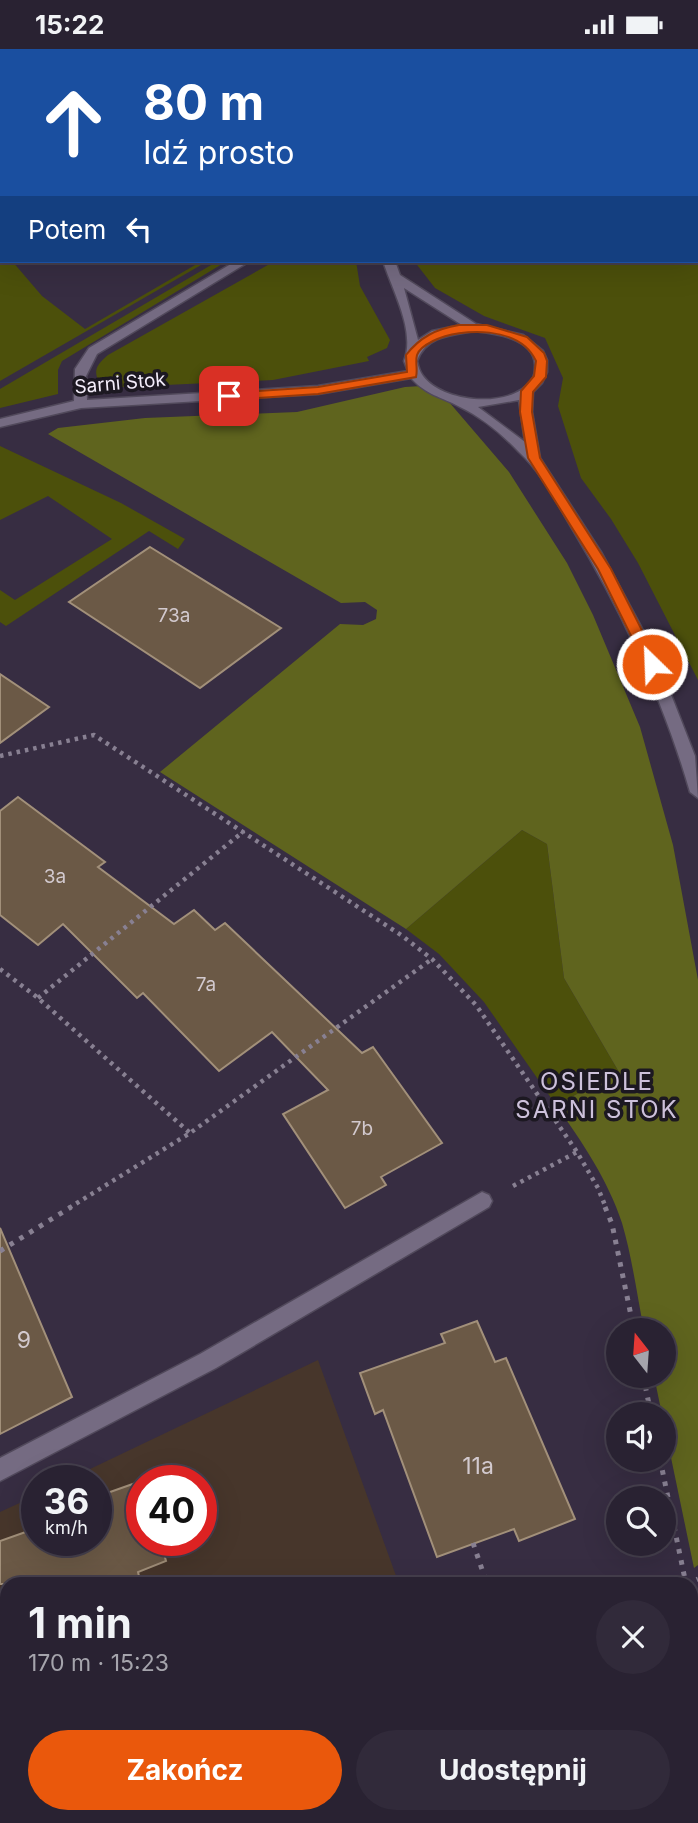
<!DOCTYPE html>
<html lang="pl">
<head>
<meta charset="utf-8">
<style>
	body { margin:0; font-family:Inter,sans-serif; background:#312a3a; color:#f1f3f6; height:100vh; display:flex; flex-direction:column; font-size:26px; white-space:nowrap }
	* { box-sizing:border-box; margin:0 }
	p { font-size:23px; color:#a5a4ac }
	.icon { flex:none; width:38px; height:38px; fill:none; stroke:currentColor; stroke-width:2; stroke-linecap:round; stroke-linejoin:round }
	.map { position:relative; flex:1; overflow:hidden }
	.side { position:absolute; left:0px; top:1528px; width:698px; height:247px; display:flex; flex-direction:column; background:#292232; border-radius:21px 21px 0 0; box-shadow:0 7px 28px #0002,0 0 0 2px #453f4d }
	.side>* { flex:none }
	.guide { position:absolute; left:0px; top:0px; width:698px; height:214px; box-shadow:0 7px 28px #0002,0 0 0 2px #453f4d; background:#1a4fa0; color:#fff; overflow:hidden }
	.needle { width:46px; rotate:343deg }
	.tools { position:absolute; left:606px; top:1269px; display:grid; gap:14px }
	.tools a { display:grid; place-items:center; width:70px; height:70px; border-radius:50%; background:#292232; box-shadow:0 7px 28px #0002,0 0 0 2px #453f4d; font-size:35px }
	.speed { position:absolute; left:21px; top:1416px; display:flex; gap:14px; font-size:35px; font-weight:700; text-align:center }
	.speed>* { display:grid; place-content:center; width:91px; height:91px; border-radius:50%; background:#292232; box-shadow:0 7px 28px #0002,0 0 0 2px #453f4d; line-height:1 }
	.speed small { font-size:18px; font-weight:400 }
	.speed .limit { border:10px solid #d22; background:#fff; color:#111 }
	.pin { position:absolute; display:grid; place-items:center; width:60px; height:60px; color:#fff; margin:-30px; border-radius:14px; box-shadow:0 4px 10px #0006 }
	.me { position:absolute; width:77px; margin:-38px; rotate:336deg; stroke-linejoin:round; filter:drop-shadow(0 0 5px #0008) }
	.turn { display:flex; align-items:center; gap:24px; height:147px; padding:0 28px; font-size:32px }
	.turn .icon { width:91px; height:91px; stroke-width:2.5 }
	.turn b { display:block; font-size:49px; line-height:60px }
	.then { display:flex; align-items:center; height:66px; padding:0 28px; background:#0003; gap:14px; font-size:26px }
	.round { display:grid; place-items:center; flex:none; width:74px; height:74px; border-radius:37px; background:#312a3a }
	.overview { display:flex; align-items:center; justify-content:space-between; height:119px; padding:0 28px }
	h1 { font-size:42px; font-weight:700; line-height:52px }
	.cta { display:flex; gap:14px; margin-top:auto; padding:14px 28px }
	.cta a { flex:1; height:80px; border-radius:42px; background:#ea580c; color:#fff; font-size:28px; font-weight:700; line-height:80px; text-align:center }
	.cta a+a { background:#312a3a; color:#f1f3f6 }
	.status { display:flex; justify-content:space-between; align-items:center; height:49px; padding:0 35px; background:#292232; direction:ltr }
	.status svg { height:19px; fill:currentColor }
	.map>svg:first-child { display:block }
</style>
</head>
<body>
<div class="status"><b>15:22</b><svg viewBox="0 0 49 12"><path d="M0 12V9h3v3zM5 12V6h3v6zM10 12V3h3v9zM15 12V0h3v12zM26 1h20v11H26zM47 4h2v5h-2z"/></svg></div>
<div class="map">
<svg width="698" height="1774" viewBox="0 0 698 1774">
	<rect width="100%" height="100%" fill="#372d42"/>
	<path fill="#47362b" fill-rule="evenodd" d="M 318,1311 L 399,1535 L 7,1535 L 7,1768 L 36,1768 L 18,1774 L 0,1774 L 0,1463 L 37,1446 L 37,1491 L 96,1491 L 96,1432 L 67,1431 ZM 142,1432 L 201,1432 L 201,1491 L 142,1491 Z"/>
	<g fill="#4c500b">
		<polygon points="623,0 698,0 698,631 638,514 611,470 581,429 558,357 563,329 545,289 484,267 435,239 414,212 696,212 696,2 620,2"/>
		<polygon points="0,198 2,212 12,212 42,247 85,280 202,212 208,212 0,332"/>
		<polygon points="218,212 227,212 62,312 58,321 58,345 0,359 0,340"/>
		<path d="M 275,212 L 356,212 L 360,237 L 390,291 L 387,299 L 367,308 L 369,312 L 273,331 L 102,339 C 93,323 94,318 108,306 Z"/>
		<polygon points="0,397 121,454 185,490 178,500 149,482 6,577 0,573 0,541 15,551 112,490 48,447 0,471"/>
		<polygon points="522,781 547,795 564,929 619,1023 556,1056 484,953 439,905 406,880"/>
	</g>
	<path fill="#5f641e" d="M 422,337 L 443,346 L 509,423 L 567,514 L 593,566 L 640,678 L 673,796 L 698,931 L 698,1516 L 694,1519 L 654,1327 L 663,1326 L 663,1281 L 644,1281 C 637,1246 632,1208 622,1174 C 608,1131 582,1093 556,1056 L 619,1023 L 564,929 L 547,795 L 522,781 L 406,880 L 160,723 L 340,575 L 363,576 L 376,570 L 377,561 L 365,553 L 341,554 L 48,385 L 58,379 L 145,369 L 297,363 L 405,338 Z"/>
	<g fill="#6b5946" stroke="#a2907a" stroke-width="2">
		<polygon points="150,498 281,579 200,639 69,553"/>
		<polygon points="0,625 49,658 0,694"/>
		<polygon points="18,748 105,813 98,818 174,875 194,861 215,881 225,874 362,1004 373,998 442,1094 381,1128 386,1136 345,1159 283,1065 328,1041 272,983 219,1022 143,944 137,949 63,875 38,896 0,866 0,762"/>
		<polygon points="0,1179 72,1348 0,1385"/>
		<polygon points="477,1272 495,1313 506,1309 575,1470 519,1492 514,1480 437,1508 383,1361 375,1365 360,1324 445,1294 441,1285"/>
		<polygon points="144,1431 142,1432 142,1491 160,1491 166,1512 138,1523 141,1535 0,1535 0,1492 37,1479 37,1491 96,1491 96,1448"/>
	</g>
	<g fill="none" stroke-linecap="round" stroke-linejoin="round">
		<defs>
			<g id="minor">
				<polygon points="597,0 608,0 595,2"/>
				<path d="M 236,212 L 250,212 L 97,305 L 86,327 L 87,351 L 318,337 L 408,322 L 404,312 C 416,282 392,241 383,212 L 395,212 L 400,226 L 476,275 L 523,286 L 543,302 L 547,311 L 547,323 L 542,334 L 533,343 L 532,363 L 540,409 L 601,503 L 654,602 L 695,707 L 698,749 L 690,743 C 663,650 623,564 573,481 C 557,454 543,425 519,403 C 503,386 481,368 460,358 C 442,348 426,346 411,329 L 318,345 L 81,359 L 0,378 L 0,370 L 74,352 L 75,320 L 89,299 ZM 404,239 L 462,276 L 432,282 L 418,291 ZM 474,282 C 494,284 534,289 535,316 C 535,322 535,327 531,332 C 510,360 443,354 423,327 C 420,323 418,317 417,312 C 426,287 450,286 474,282 ZM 519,351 L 525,393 L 478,358 Z"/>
				<polygon points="482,1143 489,1146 492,1152 489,1158 216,1319 0,1432 0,1409 200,1305"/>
			</g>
		</defs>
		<use href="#minor" stroke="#51495b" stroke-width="3"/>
		<g stroke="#888092" stroke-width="4.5" stroke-dasharray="3.5 5" stroke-linecap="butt">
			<polyline points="0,707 94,686 401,886 432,910 476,956 577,1103 598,1139 606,1159"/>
			<polyline points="0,920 38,949 190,1084"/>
			<polyline points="38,949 244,782"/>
			<polyline points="513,1137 577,1103"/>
			<polyline points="69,1159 190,1084 432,910"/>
		</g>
		<g stroke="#888092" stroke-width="5" stroke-dasharray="4.5 7" stroke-linecap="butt">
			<polyline points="605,1158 612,1175 634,1281"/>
			<polyline points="0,1202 71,1158"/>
			<polyline points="643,1326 651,1365"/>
			<polyline points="660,1410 686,1535"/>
			<polyline points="473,1494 487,1535"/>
			<polyline points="686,1535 698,1530"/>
			<polyline points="691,1559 698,1591"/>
			<polyline points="334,1768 335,1774"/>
			<polyline points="61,1774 78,1768"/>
		</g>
		<use href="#minor" fill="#756b82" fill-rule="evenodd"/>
	</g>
	<path fill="#ea580c" stroke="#983908" stroke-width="2" d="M 459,276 L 487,276 L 527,288 L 544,304 L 547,312 L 546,328 L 533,343 L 532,363 L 540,409 L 611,520 L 659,615 L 657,619 L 647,619 L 598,520 L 528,409 L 520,363 L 521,342 L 534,327 L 536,312 C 520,277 462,278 433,292 C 427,295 419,300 417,306 C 415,313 418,321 416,328 L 318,345 L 229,351 L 223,347 L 229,344 L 318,338 L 407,323 L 406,306 C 420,288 436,280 459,276 Z"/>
	<g text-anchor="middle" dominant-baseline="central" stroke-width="7" stroke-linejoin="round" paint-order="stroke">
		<g font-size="19" fill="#f4eefb" stroke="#1c1821">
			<text transform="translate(120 334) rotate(-5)">Sarni Stok</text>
		</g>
		<g font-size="19" fill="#d2c9ce">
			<text x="174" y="566">73a</text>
			<text x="55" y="827">3a</text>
			<text x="206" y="935">7a</text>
			<text x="362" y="1079">7b</text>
		</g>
		<g font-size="23" fill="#d2c9ce">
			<text x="24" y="1291">9</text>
			<text x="478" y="1417">11a</text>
		</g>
		<g font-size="24" letter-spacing="2" fill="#cdc1db" stroke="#1c1821">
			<text x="597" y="1032">OSIEDLE<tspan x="597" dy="28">SARNI STOK</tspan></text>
		</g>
	</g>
</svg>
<div class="tools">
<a><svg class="needle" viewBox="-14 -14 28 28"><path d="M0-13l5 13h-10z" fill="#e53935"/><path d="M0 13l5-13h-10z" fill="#a5a4ac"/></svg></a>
<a><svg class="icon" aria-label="sound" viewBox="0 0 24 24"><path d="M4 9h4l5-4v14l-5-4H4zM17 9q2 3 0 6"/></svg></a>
<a><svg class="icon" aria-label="search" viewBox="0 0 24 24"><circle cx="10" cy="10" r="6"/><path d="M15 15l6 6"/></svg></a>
</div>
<div class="speed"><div>36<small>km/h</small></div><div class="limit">40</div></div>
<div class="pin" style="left:229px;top:347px;background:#d93025"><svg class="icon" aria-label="arrive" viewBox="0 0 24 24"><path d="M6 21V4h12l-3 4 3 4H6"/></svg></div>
<svg class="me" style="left:652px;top:615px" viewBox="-20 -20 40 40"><circle r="17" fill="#ea580c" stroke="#fff" stroke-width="3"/><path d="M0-11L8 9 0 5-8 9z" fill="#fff"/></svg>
<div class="guide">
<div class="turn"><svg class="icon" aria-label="ahead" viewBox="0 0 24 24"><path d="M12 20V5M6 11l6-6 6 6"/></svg><div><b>80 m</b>Idź prosto</div></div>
<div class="then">Potem<svg class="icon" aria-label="left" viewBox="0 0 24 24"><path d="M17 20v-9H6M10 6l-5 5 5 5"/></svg></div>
</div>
<section class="side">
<div class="overview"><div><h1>1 min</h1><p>170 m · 15:23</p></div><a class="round"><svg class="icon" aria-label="close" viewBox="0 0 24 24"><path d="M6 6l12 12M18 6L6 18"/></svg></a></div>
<div class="cta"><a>Zakończ</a><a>Udostępnij</a></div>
</section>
</div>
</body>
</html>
